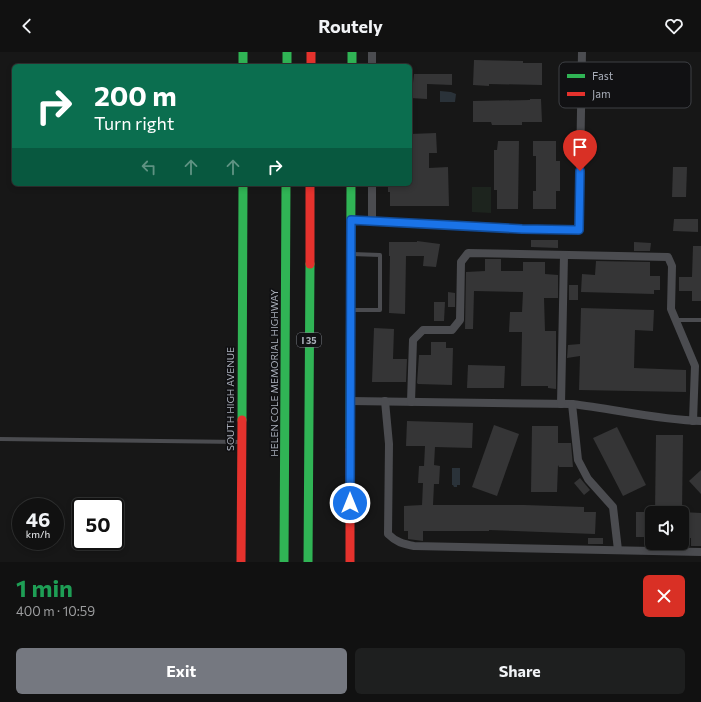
<!DOCTYPE html>
<html lang="en">
<head>
<meta charset="utf-8">
<style>
	body { margin:0; font-family:Commissioner,sans-serif; background:#1e1f1f; color:#f1f3f6; height:100vh; display:flex; flex-direction:column; font-size:15px; white-space:nowrap }
	* { box-sizing:border-box; margin:0 }
	p { font-size:13px; color:#9c9d9f }
	.icon { flex:none; width:22px; height:22px; fill:none; stroke:currentColor; stroke-width:2; stroke-linecap:round; stroke-linejoin:round }
	.map { position:relative; height:510px; overflow:hidden }
	.details { display:flex; flex-direction:column; background:#111; flex:1 }
	.details>* { flex:none }
	.top-card { position:absolute; left:12px; top:12px; width:400px; height:122px; border-radius:6px; box-shadow:0 2px 6px #0003,0 0 0 1px #303131; background:#0b6e4f; color:#fff; overflow:hidden }
	.tools { position:absolute; left:645px; top:454px; display:grid; gap:8px }
	.tools a { display:grid; place-items:center; width:44px; height:44px; border-radius:6px; background:#111; box-shadow:0 2px 6px #0003,0 0 0 1px #303131; font-size:20px }
	.speed { position:absolute; left:12px; top:446px; display:flex; gap:8px; font-size:20px; font-weight:700; text-align:center }
	.speed>* { display:grid; place-content:center; width:52px; height:52px; border-radius:50%; background:#111; box-shadow:0 2px 6px #0003,0 0 0 1px #303131; line-height:1 }
	.speed small { font-size:10px; font-weight:400 }
	.speed .limit { border:2px solid #111; border-radius:6px; background:#fff; color:#111 }
	.pin { position:absolute; display:grid; place-items:center; width:34px; height:34px; color:#fff; margin:-41px -17px; border-radius:50% 50% 50% 0; rotate:-45deg; box-shadow:0 0 4px #0007 }
	.pin .icon { rotate:45deg }
	.me { position:absolute; width:44px; margin:-22px; rotate:0deg; stroke-linejoin:round; filter:drop-shadow(0 0 3px #0008) }
	.turn { display:flex; align-items:center; gap:14px; height:84px; padding:0 16px; font-size:18px }
	.turn .icon { width:52px; height:52px; stroke-width:2.5 }
	.turn b { display:block; font-size:28px; line-height:34px }
	.lanes { display:flex; align-items:center; height:38px; padding:0 16px; background:#0003; justify-content:center; gap:20px; direction:ltr }
	.lanes .off { opacity:.35 }
	.round { display:grid; place-items:center; flex:none; width:42px; height:42px; border-radius:6px; background:#1e1f1f }
	.head { display:flex; align-items:center; justify-content:space-between; height:68px; padding:0 16px }
	h1 { font-size:24px; font-weight:700; line-height:30px; color:#1e9e55 }
	.button { display:flex; gap:8px; margin-top:auto; padding:8px 16px }
	.button a { flex:1; height:46px; border-radius:6px; background:#757880; color:#fff; font-size:16px; font-weight:700; line-height:46px; text-align:center }
	.button a+a { background:#1e1f1f; color:#f1f3f6 }
	header { display:flex; justify-content:space-between; align-items:center; height:52px; padding:0 16px; background:#111; font-size:18px; font-weight:700 }
	.map>svg:first-child { display:block }
</style>
</head>
<body>
<header><svg class="icon" aria-label="back" viewBox="0 0 24 24"><path d="M15 5l-7 7 7 7"/></svg>Routely<svg class="icon" aria-label="heart" viewBox="0 0 24 24"><path d="M12 20l-8-8c-3-5 5-10 8-4 3-6 11-1 8 4z"/></svg></header>
<div class="map">
<svg width="701" height="510" viewBox="0 0 701 510">
	<rect width="100%" height="100%" fill="#171717"/>
	<polygon fill="#1d241e" points="472,135 491,135 491,161 472,160"/>
	<g fill="#2a3239">
		<polygon points="440,39 451,40 456,42 455,50 440,50"/>
		<polygon points="452,416 460,416 460,433 457,433 457,435 454,435 453,433 452,433"/>
	</g>
	<g fill="#353536">
		<polygon points="474,8 523,9 523,11 542,11 542,33 489,32 489,34 473,33"/>
		<polygon points="414,22 452,22 452,33 427,32 427,47 410,46 410,31 413,31"/>
		<polygon points="530,47 541,47 542,70 522,70 522,73 492,73 491,70 473,70 473,49 530,48"/>
		<polygon points="436,81 437,101 429,101 429,116 448,115 449,154 390,154 390,140 388,140 388,132 410,132 410,82"/>
		<polygon points="498,89 519,89 518,157 497,157 497,138 494,138 494,98 497,98"/>
		<polygon points="533,89 556,89 556,109 560,109 560,139 556,139 556,157 533,157 533,139 536,139 536,104 533,104"/>
		<polygon points="673,115 687,115 686,145 672,145"/>
		<polygon points="674,167 698,167 698,180 673,179"/>
		<polygon points="531,188 558,188 558,196 531,195"/>
		<polygon points="417,189 440,192 436,215 423,214 424,204 406,204 405,262 389,261 390,204 389,204 389,190 417,190"/>
		<polygon points="634,190 651,191 650,199 634,199"/>
		<polygon points="693,194 701,194 701,249 692,249 692,239 679,239 679,225 692,225"/>
		<polygon points="485,207 501,207 501,219 523,219 523,210 545,210 545,222 558,223 558,246 544,246 545,279 556,279 556,337 548,336 548,334 521,334 522,280 509,280 510,260 522,260 523,240 474,239 473,277 465,277 466,220 485,219"/>
		<polygon points="596,209 650,210 650,224 660,224 660,238 654,238 654,242 581,240 582,222 595,223"/>
		<rect x="569" y="233" width="9" height="15"/>
		<polygon points="448,240 455,241 455,255 448,255"/>
		<polygon points="434,250 445,250 444,269 434,269"/>
		<polygon points="581,256 654,258 653,279 635,278 634,316 686,318 686,340 579,338 580,304 567,306 568,293 580,292"/>
		<polygon points="374,276 394,277 393,307 407,307 406,330 372,330"/>
		<polygon points="431,290 446,290 446,296 453,296 452,333 418,332 417,331 419,303 431,303"/>
		<polygon points="468,313 505,314 504,336 467,336"/>
		<polygon points="407,369 473,371 472,396 435,395 434,413 440,414 439,432 434,432 433,453 524,453 584,455 584,460 596,460 595,482 489,478 489,479 423,479 423,489 408,487 408,479 404,479 404,454 422,453 423,431 418,431 419,414 424,414 425,394 406,394"/>
		<polygon points="494,373 519,382 497,444 472,435"/>
		<polygon points="532,374 558,374 558,391 571,391 573,415 559,415 558,413 557,440 531,440"/>
		<polygon points="617,375 646,433 623,444 593,386"/>
		<polygon points="656,383 683,383 682,461 655,461"/>
		<polygon points="701,418 701,442 689,429"/>
		<polygon points="580,426 590,438 584,443 574,431"/>
		<rect x="636" y="460" width="16" height="25"/>
		<polygon points="682,460 701,461 701,494 691,494 691,486 682,486"/>
		<rect x="588" y="486" width="15" height="6"/>
	</g>
	<g fill="none" stroke-linecap="round" stroke-linejoin="round">
		<g stroke="#4b4c50" stroke-width="4">
			<polyline points="351,258 380,258 380,203 352,202"/>
			<polyline points="676,268 701,268"/>
			<polyline points="0,387 241,390"/>
		</g>
		<g stroke="#4b4c50" stroke-width="8">
			<polyline points="372,0 372,14"/>
			<polyline points="372,132 372,169"/>
			<polyline points="351,168 522,177 579,178 582,0"/>
			<path d="M 350,349 L 572,352 C 615,357 658,368 701,369"/>
			<path d="M 385,349 L 389,392 L 388,482 C 396,490 403,492 414,494 L 701,500"/>
			<polyline points="411,350 413,288 423,278 452,278 460,268 461,210 468,201 668,205 672,214 671,257 695,314 693,369"/>
			<polyline points="561,352 564,203"/>
			<polyline points="572,352 578,408 588,427 613,455 618,498"/>
		</g>
		<g stroke="#30b455" stroke-width="9">
			<polyline points="243,0 243,14"/>
			<polyline points="287,0 287,14"/>
			<polyline points="352,0 352,14"/>
			<polyline points="242,368 243,132"/>
			<polyline points="350,398 351,132"/>
			<polyline points="284,510 286,132"/>
			<polyline points="308,510 310,212"/>
		</g>
		<g stroke="#e5322d" stroke-width="9">
			<polyline points="311,0 311,14"/>
			<polyline points="310,212 310,132"/>
			<polyline points="241,510 242,368"/>
			<polyline points="350,510 350,398"/>
		</g>
	</g>
	<g fill="none" stroke-linecap="round" stroke-linejoin="round">
		<defs>
			<polyline id="route" points="350,451 351,168 522,177 579,178 580,119"/>
		</defs>
		<use href="#route" stroke="#114b97" stroke-width="10"/>
		<use href="#route" stroke="#1a73e8" stroke-width="7"/>
	</g>
	<g text-anchor="middle" dominant-baseline="central" stroke-width="3.5" stroke-linejoin="round" paint-order="stroke">
		<rect fill="#111113" stroke="#7b7e86" stroke-width="1" x="297" y="281" width="24" height="14" rx="3"/>
		<g font-size="9" font-weight="bold" fill="#a8adb8">
			<text x="309" y="288">I 35</text>
		</g>
		<g font-size="10" fill="#a8adb8" stroke="#111113">
			<text transform="translate(274 321) rotate(-90)">HELEN COLE MEMORIAL HIGHWAY</text>
			<text transform="translate(230 347) rotate(-90)">SOUTH HIGH AVENUE</text>
		</g>
	</g>
	<rect x="559" y="10" width="132" height="46" rx="6" fill="#111113" stroke="#3e4045" stroke-width="1"/>
	<rect x="567" y="22" width="18" height="4" fill="#30b455"/>
	<rect x="567" y="40" width="18" height="4" fill="#e5322d"/>
	<g font-size="11" fill="#a8adb8">
		<text x="592" y="28">Fast</text>
		<text x="592" y="46">Jam</text>
	</g>
</svg>
<div class="tools">
<a><svg class="icon" aria-label="sound" viewBox="0 0 24 24"><path d="M4 9h4l5-4v14l-5-4H4zM17 9q2 3 0 6"/></svg></a>
</div>
<div class="speed"><div>46<small>km/h</small></div><div class="limit">50</div></div>
<div class="pin" style="left:580px;top:119px;background:#d93025"><svg class="icon" aria-label="arrive" viewBox="0 0 24 24"><path d="M6 21V4h12l-3 4 3 4H6"/></svg></div>
<svg class="me" style="left:350px;top:451px" viewBox="-20 -20 40 40"><circle r="17" fill="#1a73e8" stroke="#fff" stroke-width="3"/><path d="M0-11L8 9 0 5-8 9z" fill="#fff"/></svg>
<div class="top-card">
<div class="turn"><svg class="icon" aria-label="right" viewBox="0 0 24 24"><path d="M7 20v-9h11M14 6l5 5-5 5"/></svg><div><b>200 m</b>Turn right</div></div>
<div class="lanes"><svg class="icon off" aria-label="left" viewBox="0 0 24 24"><path d="M17 20v-9H6M10 6l-5 5 5 5"/></svg><svg class="icon off" aria-label="ahead" viewBox="0 0 24 24"><path d="M12 20V5M6 11l6-6 6 6"/></svg><svg class="icon off" aria-label="ahead" viewBox="0 0 24 24"><path d="M12 20V5M6 11l6-6 6 6"/></svg><svg class="icon" aria-label="right" viewBox="0 0 24 24"><path d="M7 20v-9h11M14 6l5 5-5 5"/></svg></div>
</div>
</div>
<section class="details">
<div class="head"><div><h1>1 min</h1><p>400 m · 10:59</p></div><a class="round" style="background:#d93025;color:#fff"><svg class="icon" aria-label="close" viewBox="0 0 24 24"><path d="M6 6l12 12M18 6L6 18"/></svg></a></div>
<div class="button"><a>Exit</a><a>Share</a></div>
</section>
</body>
</html>
